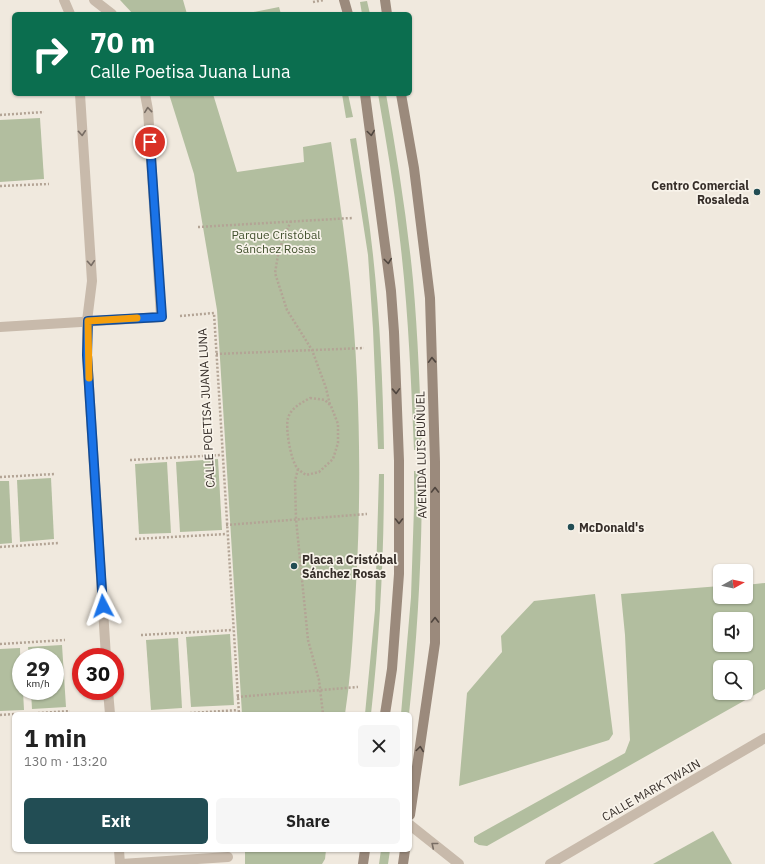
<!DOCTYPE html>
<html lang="en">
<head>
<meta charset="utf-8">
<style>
	body { margin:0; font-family:"IBM Plex Sans",sans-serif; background:#f6f6f6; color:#222; height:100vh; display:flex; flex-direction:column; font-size:15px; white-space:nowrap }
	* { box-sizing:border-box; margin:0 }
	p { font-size:13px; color:#767676 }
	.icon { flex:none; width:22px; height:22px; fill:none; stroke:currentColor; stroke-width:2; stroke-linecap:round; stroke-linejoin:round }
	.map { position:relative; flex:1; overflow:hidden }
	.sheet { position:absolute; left:12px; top:712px; width:400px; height:140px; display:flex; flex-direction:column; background:#fff; border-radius:6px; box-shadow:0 1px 3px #0004 }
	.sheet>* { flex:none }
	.top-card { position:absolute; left:12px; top:12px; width:400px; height:84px; border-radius:6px; box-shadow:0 1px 3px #0004; background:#0b6e4f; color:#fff; overflow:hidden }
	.needle { width:26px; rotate:82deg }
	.tools { position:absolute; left:713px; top:564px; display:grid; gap:8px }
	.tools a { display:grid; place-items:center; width:40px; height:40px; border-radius:6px; background:#fff; box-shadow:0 1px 3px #0004; font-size:20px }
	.speed { position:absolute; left:12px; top:648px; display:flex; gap:8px; font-size:20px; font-weight:700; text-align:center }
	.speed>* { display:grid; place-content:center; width:52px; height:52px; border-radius:50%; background:#fff; box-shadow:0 1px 3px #0004; line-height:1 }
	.speed small { font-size:10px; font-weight:400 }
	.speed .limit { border:6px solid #d22; background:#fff; color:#111 }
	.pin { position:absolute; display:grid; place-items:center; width:34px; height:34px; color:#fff; margin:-17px; border:2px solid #fff; border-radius:50%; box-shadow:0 1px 4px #0007 }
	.me { position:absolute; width:44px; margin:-22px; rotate:356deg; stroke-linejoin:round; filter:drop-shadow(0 0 3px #0008) }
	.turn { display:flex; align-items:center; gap:14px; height:84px; padding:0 12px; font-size:18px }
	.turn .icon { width:52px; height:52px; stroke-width:2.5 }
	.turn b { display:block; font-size:28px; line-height:34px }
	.round { display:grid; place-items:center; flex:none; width:42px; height:42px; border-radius:6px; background:#f6f6f6 }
	.summary { display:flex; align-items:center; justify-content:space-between; height:68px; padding:0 12px }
	h1 { font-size:24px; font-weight:800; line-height:30px }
	.cta { display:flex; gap:8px; margin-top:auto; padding:8px 12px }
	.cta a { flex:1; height:46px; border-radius:6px; background:#224d54; color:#fff; font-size:16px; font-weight:800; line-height:46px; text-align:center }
	.cta a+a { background:#f6f6f6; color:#222 }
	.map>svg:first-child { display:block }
</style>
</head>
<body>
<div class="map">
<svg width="765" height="864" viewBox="0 0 765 864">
	<rect width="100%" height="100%" fill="#f0e9de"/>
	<g fill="#b2be9f" fill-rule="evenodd">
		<polygon points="120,0 183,0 187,14 133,14"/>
		<polygon points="367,1 370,14 362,14 360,2"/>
		<polygon points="279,7 281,14 244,14"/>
		<path d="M 169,94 L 213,94 L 237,172 L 304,162 L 303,147 L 331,142 C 338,189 345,236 350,283 C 361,394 362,506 354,618 C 352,650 350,682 345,714 L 242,714 L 217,310 L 194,174 Z"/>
		<polygon points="342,94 348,94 353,117 346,118"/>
		<path d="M 378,94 L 386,94 C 397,156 407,218 413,280 C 418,336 420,393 422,449 L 414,450 C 411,377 408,304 399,232 C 394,186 386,140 378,94 Z"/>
		<polygon points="40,118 44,179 0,182 0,120"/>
		<path d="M 356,138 C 362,177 369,216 373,255 C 380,320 383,384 384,449 L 378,449 L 373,329 L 368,255 L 350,139 Z"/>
		<polygon points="218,459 222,530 180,532 176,462"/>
		<polygon points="167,462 171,533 139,534 135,464"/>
		<path d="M 414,471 L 422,471 C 422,552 418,633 409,714 L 401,714 L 411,597 L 414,507 Z"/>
		<path d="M 379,474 L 384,474 C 384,554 380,634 371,714 L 365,714 L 375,610 Z"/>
		<polygon points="51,478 54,539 20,542 17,480"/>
		<polygon points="0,481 9,481 12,543 0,544"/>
		<path d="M 765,583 L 765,689 L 487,846 L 479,845 L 474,842 L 474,837 L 479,834 L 625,753 L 630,740 L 625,635 L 621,594 L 720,586 L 720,597 L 746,597 L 746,585 ZM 720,619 L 746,619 L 746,645 L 720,645 ZM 720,667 L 746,667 L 746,693 L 720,693 Z"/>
		<polygon points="595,594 613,734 609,740 606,741 459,786 467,693 502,652 501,636 534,601"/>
		<polygon points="230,634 234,705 191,707 186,637"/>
		<polygon points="178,638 182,708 151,710 146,640"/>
		<polygon points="62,645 66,707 32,709 31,691 55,691 55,657 29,657 28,647"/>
		<polygon points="20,648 21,691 23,691 24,710 0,711 0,649"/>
		<polygon points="713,831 732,864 653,864"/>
		<polygon points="245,850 326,850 325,859 322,864 245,864"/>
		<polygon points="381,850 390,850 388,864 379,864"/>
	</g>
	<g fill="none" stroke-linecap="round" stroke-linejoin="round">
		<g stroke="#b3a495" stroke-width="2.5" stroke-dasharray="2 2" stroke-linecap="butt">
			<polyline points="313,2 324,0"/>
			<polyline points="0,115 44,112"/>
			<polyline points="0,186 49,184"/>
			<polyline points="291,221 283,239 278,255 275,273 287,310 312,350 326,388 330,405"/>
			<polyline points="198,227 352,218"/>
			<polyline points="180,316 214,313 239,714"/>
			<polyline points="216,354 364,348"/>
			<path d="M 310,398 L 325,400 L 331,406 L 338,424 L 338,443 L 333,459 L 319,472 L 306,475 C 303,473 300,471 298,469 C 291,462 285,428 288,418 C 291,408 301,403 310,398 Z"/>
			<polyline points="130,460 222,455"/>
			<polyline points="298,469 295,481 296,519 308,640 319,680 323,714"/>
			<polyline points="0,477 55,474"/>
			<polyline points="226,525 367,514"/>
			<polyline points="135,539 227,534"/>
			<polyline points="0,547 59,543"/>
			<polyline points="141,635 233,630"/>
			<polyline points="0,644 65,640"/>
			<polyline points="237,697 358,687"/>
			<polyline points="22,714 70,711"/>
			<polyline points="174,714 238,710"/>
			<polyline points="0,715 14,714"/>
		</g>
		<polyline stroke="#c8baab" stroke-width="10" points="121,864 228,857"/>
		<g stroke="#c8baab" stroke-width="10">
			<polyline points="64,0 70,14"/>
			<polyline points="94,0 112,14"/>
			<polyline points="80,94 92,281 87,321 87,355 106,657"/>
			<polyline points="0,327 161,317 148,110 145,94"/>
			<polyline points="108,691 110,714"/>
			<polyline points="410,825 459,864"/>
			<polyline points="119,850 120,864"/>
			<polyline points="550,864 765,738"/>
		</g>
		<g stroke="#9b8a7c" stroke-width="10">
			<polyline points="344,0 348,14"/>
			<polyline points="385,0 387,14"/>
			<polyline points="365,94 391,291 394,332 399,461 399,574 392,669 385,714"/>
			<polyline points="401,94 414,168 430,298 435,462 435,643 410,815"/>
			<polyline points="363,864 365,850"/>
			<polyline points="403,864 405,850"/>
		</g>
	</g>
	<defs><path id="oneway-chevron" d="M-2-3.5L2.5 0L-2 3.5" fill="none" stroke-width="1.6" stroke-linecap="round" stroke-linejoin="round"/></defs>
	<g stroke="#786d64">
		<use href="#oneway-chevron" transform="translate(148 110) rotate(-96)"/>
		<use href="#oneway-chevron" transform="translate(82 133) rotate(86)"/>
		<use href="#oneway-chevron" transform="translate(91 263) rotate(86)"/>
		<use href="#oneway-chevron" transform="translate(434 845) rotate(-141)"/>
	</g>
	<g stroke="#4f453e">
		<use href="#oneway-chevron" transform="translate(371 133) rotate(82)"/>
		<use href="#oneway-chevron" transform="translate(388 261) rotate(83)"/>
		<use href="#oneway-chevron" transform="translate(432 360) rotate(-92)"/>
		<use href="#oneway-chevron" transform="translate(396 391) rotate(88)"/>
		<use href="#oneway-chevron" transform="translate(435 490) rotate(-90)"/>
		<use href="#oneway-chevron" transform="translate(399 521) rotate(90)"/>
		<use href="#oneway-chevron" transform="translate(435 620) rotate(-90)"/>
		<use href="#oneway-chevron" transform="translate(420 749) rotate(-82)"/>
	</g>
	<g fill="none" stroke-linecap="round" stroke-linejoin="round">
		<defs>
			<polyline id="route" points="103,606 87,355 88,321 162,317 150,142"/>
		</defs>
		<use href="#route" stroke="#114b97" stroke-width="10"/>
		<use href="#route" stroke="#1a73e8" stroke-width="7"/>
		<polyline stroke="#f59e0b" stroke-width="7" points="89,378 88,321 137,318"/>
	</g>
	<g fill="#224d54" stroke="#f8f3ea" stroke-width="1.5">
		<circle cx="757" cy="192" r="4"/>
		<circle cx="571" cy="527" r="4"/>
		<circle cx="294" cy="566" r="4"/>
	</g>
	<g text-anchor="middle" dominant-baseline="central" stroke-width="3.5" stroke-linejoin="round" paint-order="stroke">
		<g font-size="12" font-weight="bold" fill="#362e29" stroke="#f8f3ea" text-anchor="start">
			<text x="749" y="185" text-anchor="end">Centro Comercial<tspan x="749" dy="14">Rosaleda</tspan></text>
			<text x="579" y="527">McDonald's</text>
			<text x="302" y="559">Placa a Cristóbal<tspan x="302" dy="14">Sánchez Rosas</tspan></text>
		</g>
		<g font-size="12" fill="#43522f" stroke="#f8f3ea">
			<text x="276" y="234">Parque Cristóbal<tspan x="276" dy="14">Sánchez Rosas</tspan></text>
		</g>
		<g font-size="12" fill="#362e29" stroke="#f8f3ea">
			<text transform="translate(206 408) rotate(-93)">CALLE POETISA JUANA LUNA</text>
			<text transform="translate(421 455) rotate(-91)">AVENIDA LUIS BUÑUEL</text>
			<text transform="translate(651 790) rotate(-30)">CALLE MARK TWAIN</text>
		</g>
	</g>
</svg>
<div class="tools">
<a><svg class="needle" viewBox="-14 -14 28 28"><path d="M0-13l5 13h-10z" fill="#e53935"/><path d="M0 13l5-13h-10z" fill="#767676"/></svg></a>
<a><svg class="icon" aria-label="sound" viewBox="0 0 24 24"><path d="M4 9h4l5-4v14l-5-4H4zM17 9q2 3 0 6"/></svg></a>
<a><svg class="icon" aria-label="search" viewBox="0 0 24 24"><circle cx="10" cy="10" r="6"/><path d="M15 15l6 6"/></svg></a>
</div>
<div class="speed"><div>29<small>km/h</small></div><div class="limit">30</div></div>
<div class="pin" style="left:150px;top:142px;background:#d93025"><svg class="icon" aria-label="arrive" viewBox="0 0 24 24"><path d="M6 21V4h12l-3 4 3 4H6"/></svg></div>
<svg class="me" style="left:103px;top:606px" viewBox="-20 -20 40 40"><path d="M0-17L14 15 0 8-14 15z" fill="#1a73e8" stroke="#fff" stroke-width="4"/></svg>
<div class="top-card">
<div class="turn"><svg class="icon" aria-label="right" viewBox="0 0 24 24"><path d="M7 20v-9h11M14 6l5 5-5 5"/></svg><div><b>70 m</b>Calle Poetisa Juana Luna</div></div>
</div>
<section class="sheet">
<div class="summary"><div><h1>1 min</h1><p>130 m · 13:20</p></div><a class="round"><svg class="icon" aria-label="close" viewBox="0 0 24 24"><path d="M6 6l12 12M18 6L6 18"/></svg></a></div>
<div class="cta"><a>Exit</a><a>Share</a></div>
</section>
</div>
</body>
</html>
